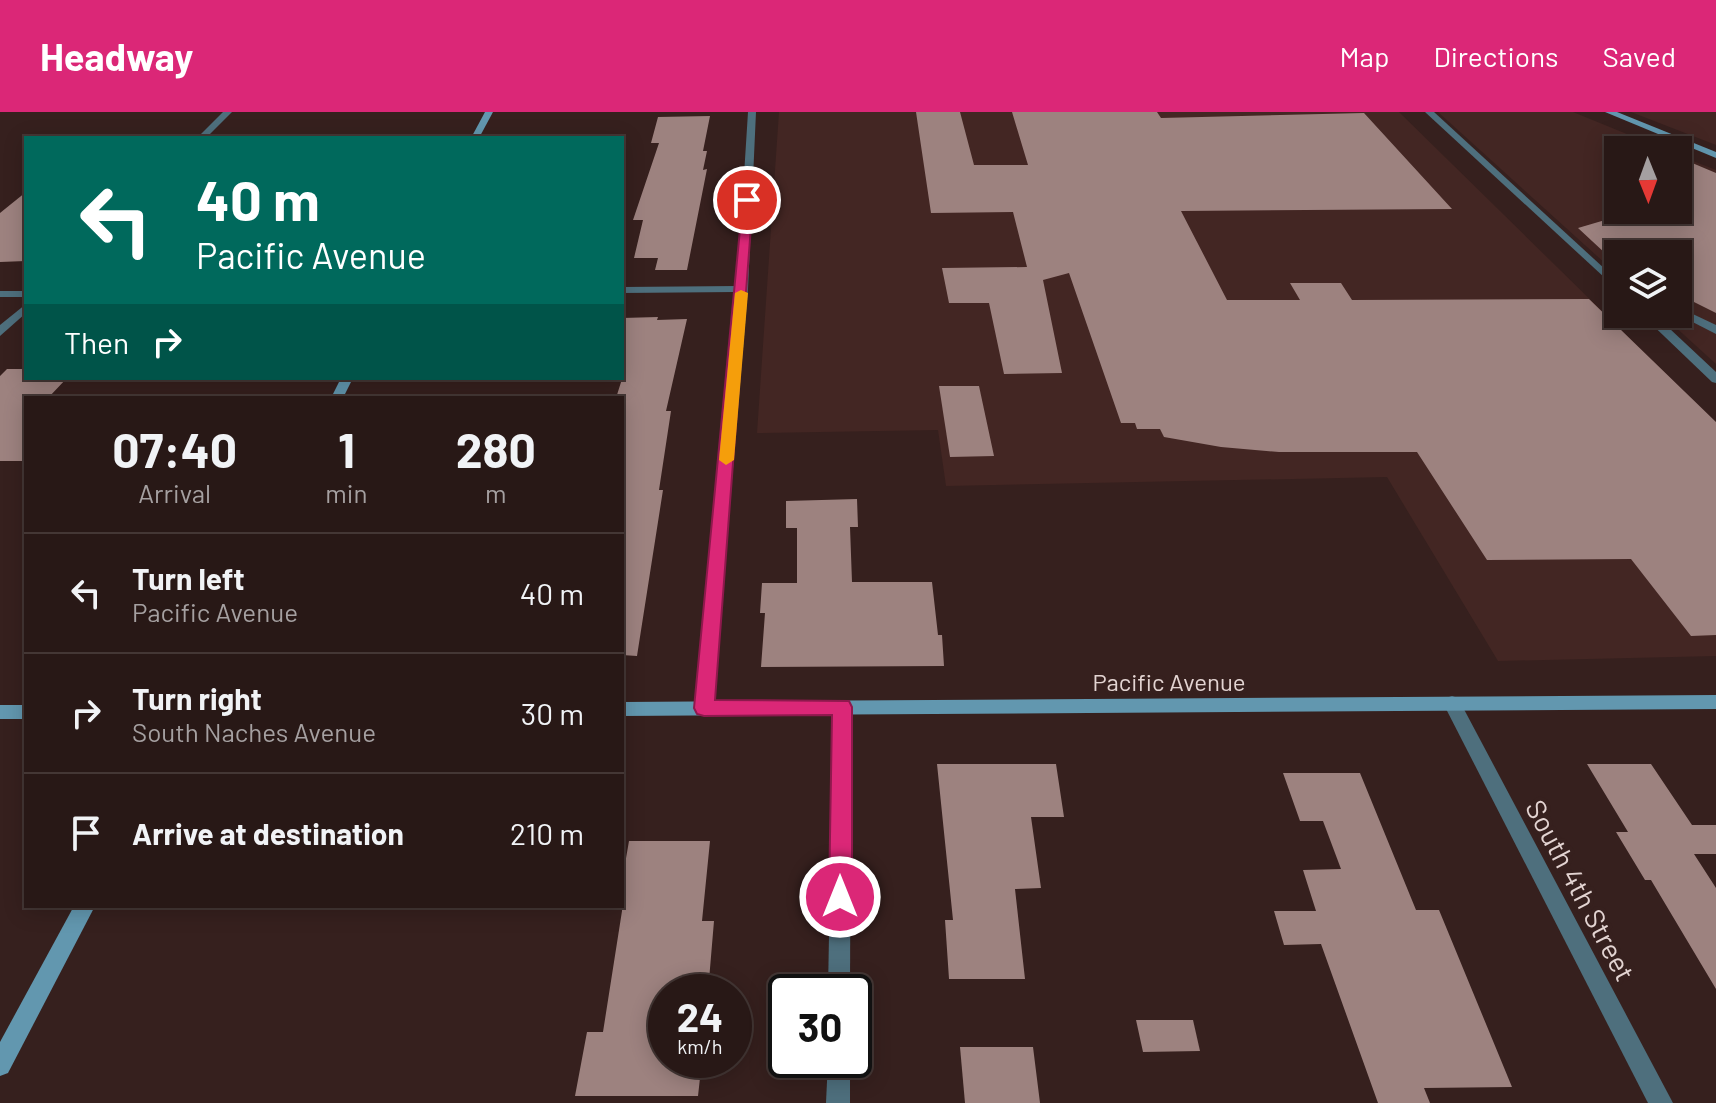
<!DOCTYPE html>
<html lang="en">
<head>
<meta charset="utf-8">
<style>
	body { margin:0; font-family:Barlow,sans-serif; background:#342523; color:#f1f3f6; height:100vh; display:flex; flex-direction:column; font-size:30px; white-space:nowrap }
	* { box-sizing:border-box; margin:0 }
	p { font-size:26px; color:#a5a0a1 }
	.icon { flex:none; width:44px; height:44px; fill:none; stroke:currentColor; stroke-width:2; stroke-linecap:round; stroke-linejoin:round }
	.map { position:relative; flex:1; overflow:hidden }
	.panel { position:absolute; left:24px; top:284px; width:600px; height:512px; display:flex; flex-direction:column; background:#281816; border-radius:0px; box-shadow:0 4px 20px #0003,0 0 0 2px #443735 }
	.panel>* { flex:none }
	.hud { position:absolute; left:24px; top:24px; width:600px; height:244px; border-radius:0px; box-shadow:0 4px 20px #0003,0 0 0 2px #443735; background:#00695c; color:#fff; overflow:hidden }
	.needle { width:52px; rotate:179deg }
	.fabs { position:absolute; left:1604px; top:24px; display:grid; gap:16px }
	.fabs a { display:grid; place-items:center; width:88px; height:88px; border-radius:0px; background:#281816; box-shadow:0 4px 20px #0003,0 0 0 2px #443735; font-size:40px }
	.speed { position:absolute; left:648px; top:862px; display:flex; gap:16px; font-size:40px; font-weight:700; text-align:center }
	.speed>* { display:grid; place-content:center; width:104px; height:104px; border-radius:50%; background:#281816; box-shadow:0 4px 20px #0003,0 0 0 2px #443735; line-height:1 }
	.speed small { font-size:20px; font-weight:400 }
	.speed .limit { border:4px solid #111; border-radius:12px; background:#fff; color:#111 }
	.pin { position:absolute; display:grid; place-items:center; width:68px; height:68px; color:#fff; margin:-34px; border:4px solid #fff; border-radius:50%; box-shadow:0 2px 8px #0007 }
	.me { position:absolute; width:88px; margin:-44px; rotate:0deg; stroke-linejoin:round; filter:drop-shadow(0 0 6px #0008) }
	.turn { display:flex; align-items:center; gap:28px; height:168px; padding:0 40px; font-size:36px }
	.turn .icon { width:104px; height:104px; stroke-width:2.5 }
	.turn b { display:block; font-size:56px; line-height:68px }
	.then { display:flex; align-items:center; height:76px; padding:0 40px; background:#0003; gap:16px; font-size:30px }
	.eta { display:flex; justify-content:space-evenly; align-items:center; height:136px; text-align:center }
	.eta b { font-size:48px; font-weight:700; line-height:56px }
	ul { padding:0; list-style:none }
	li { display:flex; align-items:center; gap:24px; height:120px; padding:0 40px; border-top:2px solid #443735 }
	li div { flex:1 }
	li b { display:block; font-size:30px }
	li em { font-style:normal }
	header { display:flex; align-items:center; gap:48px; box-sizing:border-box; height:112px; padding:0 40px; background:#db2777; color:#fff }
	header strong { font-size:38px }
	nav { display:flex; gap:44px; margin-inline-start:auto; font-size:28px }
	.map>svg:first-child { display:block }
</style>
</head>
<body>
<header>
<strong>Headway</strong>
<nav><a>Map</a><a>Directions</a><a>Saved</a></nav>
</header>
<div class="map">
<svg width="1716" height="991" viewBox="0 0 1716 991">
	<rect width="100%" height="100%" fill="#36201e"/>
	<g fill="#432623">
		<polygon points="779,0 1399,0 1716,311 1716,544 1498,549 1387,365 946,374 938,318 757,321"/>
		<polygon points="1438,0 1573,0 1666,38 1618,38 1618,98 1678,98 1678,43 1716,58 1716,252 1661,202 1678,202 1678,142 1618,142 1618,163"/>
		<polygon points="1631,0 1716,0 1716,33"/>
	</g>
	<g fill="#9d827f">
		<polygon points="916,0 960,0 974,53 1028,53 1012,0 1157,0 1161,6 1364,1 1452,97 1181,99 1227,188 1300,188 1290,171 1341,171 1352,188 1589,187 1716,310 1716,523 1691,524 1631,447 1487,448 1417,340 1279,340 1221,335 1164,325 1160,317 1137,317 1135,311 1121,311 1069,161 1043,168 1062,261 1004,262 989,191 949,191 942,156 1027,155 1013,100 931,101"/>
		<polygon points="710,4 703,39 707,39 703,58 707,57 687,158 655,158 658,146 634,146 643,108 633,108 659,31 651,31 658,5"/>
		<polygon points="1678,45 1716,61 1716,201 1678,182 1678,142 1606,142 1578,116 1639,98 1678,98 1678,87 1692,83 1678,77"/>
		<polygon points="26,80 26,149 0,150 0,101"/>
		<polygon points="658,205 657,208 687,207 666,299 671,299 659,378 663,378 637,544 622,543 622,286 616,286 622,267 622,206"/>
		<polygon points="7,257 26,257 26,266 67,266 48,286 26,286 26,349 0,349 0,264"/>
		<polygon points="939,274 979,274 994,344 950,345"/>
		<polygon points="857,387 858,415 850,415 852,470 932,470 938,523 942,523 944,554 761,555 765,501 760,501 762,471 797,471 797,416 786,416 786,389"/>
		<polygon points="937,652 1056,652 1064,705 1031,705 1041,776 1015,777 1025,867 949,867 945,808 953,808"/>
		<polygon points="1587,652 1651,652 1692,713 1716,713 1716,742 1694,742 1716,776 1716,877 1651,768 1645,768 1616,720 1628,720"/>
		<polygon points="1283,661 1360,661 1416,798 1439,798 1512,975 1424,976 1430,991 1378,991 1321,832 1284,833 1274,799 1316,799 1303,758 1341,757 1323,709 1300,709"/>
		<polygon points="629,729 710,729 702,809 714,809 708,880 666,880 666,948 702,948 698,984 575,984 587,920 603,920 622,799 622,752 625,752"/>
		<polygon points="1136,908 1193,908 1200,939 1143,940"/>
		<polygon points="960,935 1033,935 1040,991 965,991"/>
	</g>
	<g fill="none" stroke-linecap="round" stroke-linejoin="round">
		<g fill="#4e6f7d" fill-rule="evenodd">
			<polygon points="223,0 232,0 206,26 197,26"/>
			<polygon points="748,0 756,0 748,177 713,596 710,601 704,603 698,601 695,596 736,180 622,181 622,175 737,174"/>
			<polygon points="1425,0 1434,0 1618,169 1618,178"/>
			<rect x="0" y="179" width="26" height="6"/>
			<polygon points="26,192 26,201 0,224 0,213"/>
			<polygon points="1678,195 1716,213 1716,222 1677,202"/>
			<polygon points="1641,202 1654,202 1716,260 1716,271 1712,270"/>
			<polygon points="1452,584 1458,586 1673,991 1648,991 1443,591 1446,586"/>
			<polygon points="842,588 848,590 851,595 850,880 828,880 833,595 836,590"/>
			<polygon points="828,948 850,948 850,991 826,991"/>
		</g>
		<g fill="#6297af" fill-rule="evenodd">
			<polygon points="485,0 493,0 479,26 471,26"/>
			<polygon points="1605,0 1617,0 1716,40 1716,46"/>
			<polygon points="341,266 353,266 343,286 331,286"/>
			<polygon points="1716,583 1716,597 622,604 622,590"/>
			<rect x="0" y="593" width="26" height="14"/>
			<polygon points="74,794 95,794 8,961 0,964 0,930"/>
		</g>
	</g>
	<polygon fill="#db2777" stroke="#8e194d" stroke-width="2" points="743,86 753,88 715,588 849,589 852,595 852,785 848,793 840,796 832,793 829,785 832,603 704,604 697,602 694,596"/>
	<polygon fill="#f59e0b" points="741,178 748,181 734,348 726,353 719,348 735,181"/>
	<g text-anchor="middle" dominant-baseline="central" stroke-width="8" stroke-linejoin="round" paint-order="stroke">
		<g font-size="24" fill="#e3d4d2" stroke="#36201e">
			<text x="1169" y="569">Pacific Avenue</text>
		</g>
		<g font-size="28" fill="#e3d4d2" stroke="#36201e">
			<text transform="translate(1581 778) rotate(62)">South 4th Street</text>
		</g>
	</g>
</svg>
<div class="fabs">
<a><svg class="needle" viewBox="-14 -14 28 28"><path d="M0-13l5 13h-10z" fill="#e53935"/><path d="M0 13l5-13h-10z" fill="#a5a0a1"/></svg></a>
<a><svg class="icon" aria-label="layers" viewBox="0 0 24 24"><path d="M12 4l9 5-9 5-9-5zM3 14l9 5 9-5"/></svg></a>
</div>
<div class="speed"><div>24<small>km/h</small></div><div class="limit">30</div></div>
<div class="pin" style="left:747px;top:88px;background:#d93025"><svg class="icon" aria-label="arrive" viewBox="0 0 24 24"><path d="M6 21V4h12l-3 4 3 4H6"/></svg></div>
<svg class="me" style="left:840px;top:785px" viewBox="-20 -20 40 40"><circle r="17" fill="#db2777" stroke="#fff" stroke-width="3"/><path d="M0-11L8 9 0 5-8 9z" fill="#fff"/></svg>
<div class="hud">
<div class="turn"><svg class="icon" aria-label="left" viewBox="0 0 24 24"><path d="M17 20v-9H6M10 6l-5 5 5 5"/></svg><div><b>40 m</b>Pacific Avenue</div></div>
<div class="then">Then<svg class="icon" aria-label="right" viewBox="0 0 24 24"><path d="M7 20v-9h11M14 6l5 5-5 5"/></svg></div>
</div>
<section class="panel">
<div class="eta">
<div><b>07:40</b><p>Arrival</p></div>
<div><b>1</b><p>min</p></div>
<div><b>280</b><p>m</p></div>
</div>
<ul>
<li><svg class="icon" aria-label="left" viewBox="0 0 24 24"><path d="M17 20v-9H6M10 6l-5 5 5 5"/></svg><div><b>Turn left</b><p>Pacific Avenue</p></div><em>40 m</em></li>
<li><svg class="icon" aria-label="right" viewBox="0 0 24 24"><path d="M7 20v-9h11M14 6l5 5-5 5"/></svg><div><b>Turn right</b><p>South Naches Avenue</p></div><em>30 m</em></li>
<li><svg class="icon" aria-label="arrive" viewBox="0 0 24 24"><path d="M6 21V4h12l-3 4 3 4H6"/></svg><div><b>Arrive at destination</b></div><em>210 m</em></li>
</ul>
</section>
</div>
</body>
</html>
